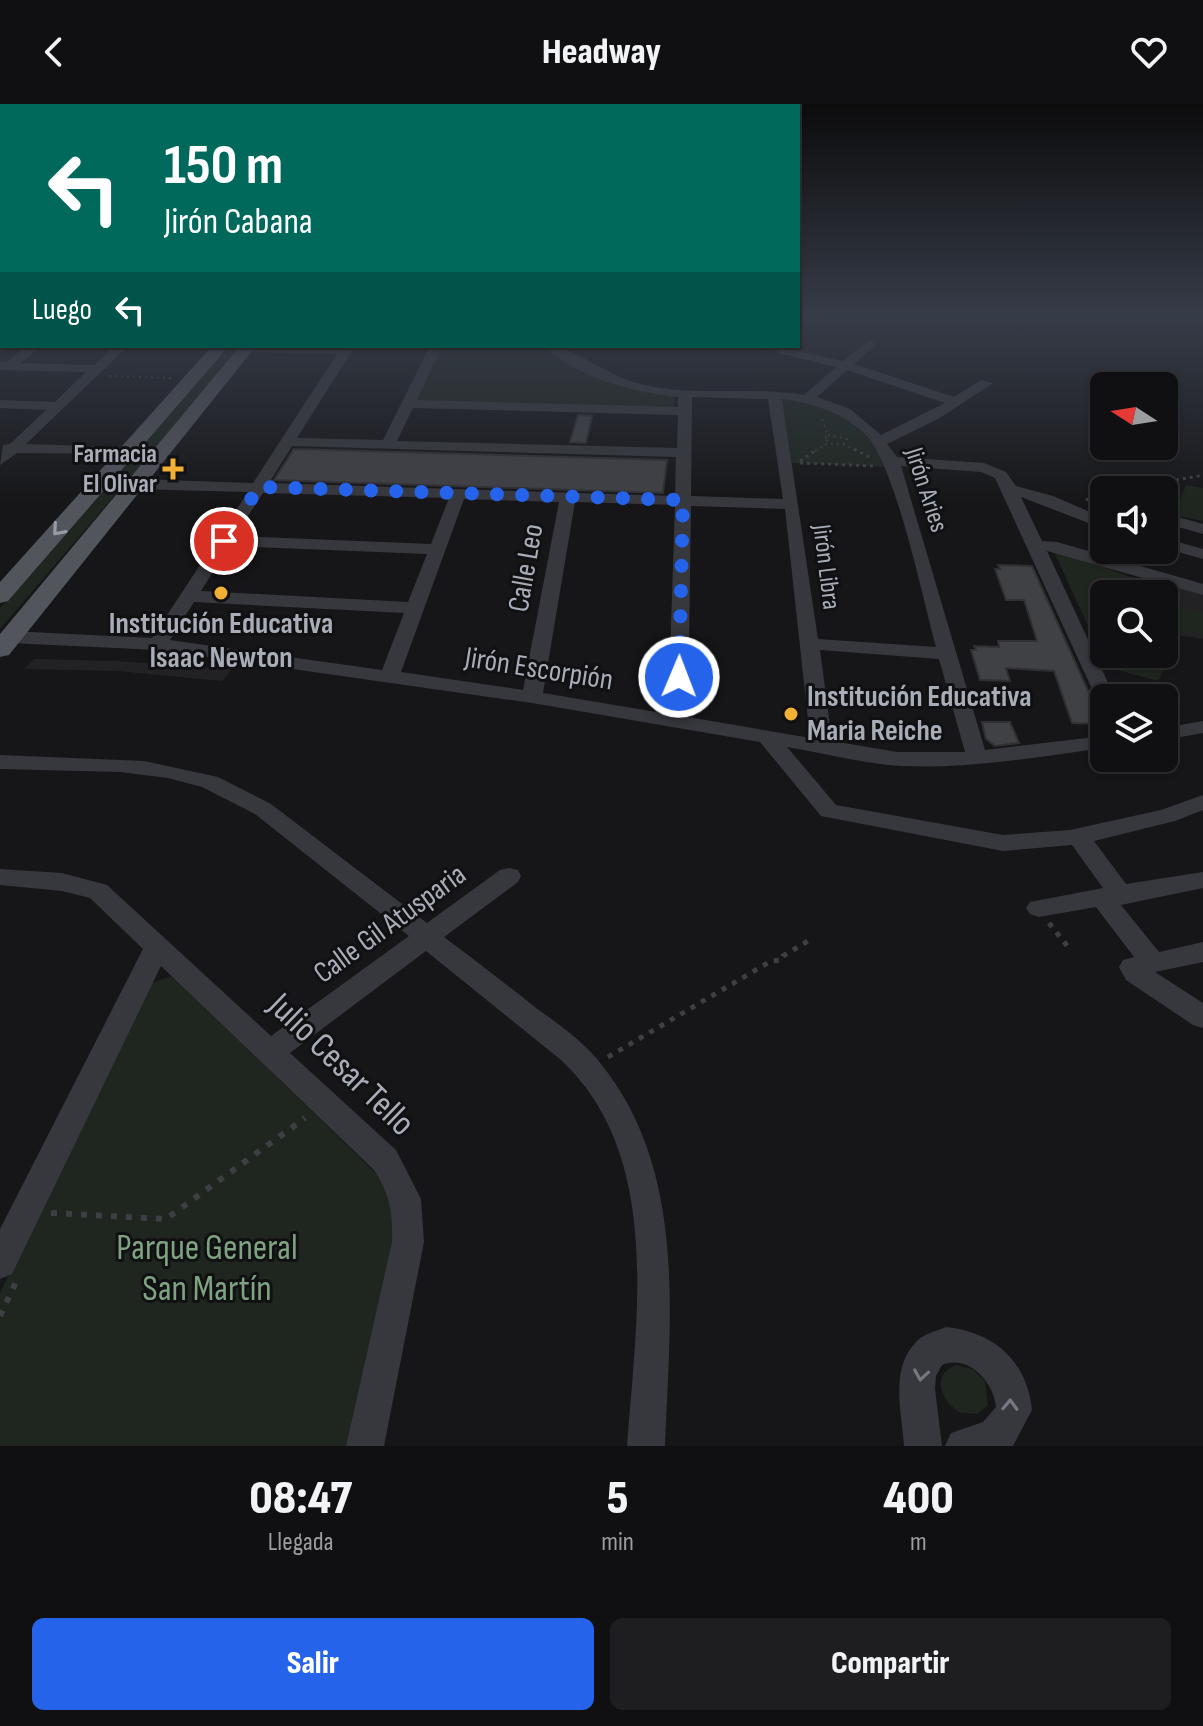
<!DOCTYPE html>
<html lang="es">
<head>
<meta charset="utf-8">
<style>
	body { margin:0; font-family:"Sofia Sans Condensed",sans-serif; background:#1e1e20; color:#f1f3f6; height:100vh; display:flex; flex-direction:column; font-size:30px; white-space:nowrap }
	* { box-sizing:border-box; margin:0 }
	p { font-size:26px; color:#9c9d9f }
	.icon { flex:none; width:44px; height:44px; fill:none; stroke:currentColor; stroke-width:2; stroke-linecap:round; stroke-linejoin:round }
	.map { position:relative; height:1342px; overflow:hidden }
	.sheet { display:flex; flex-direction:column; background:#101012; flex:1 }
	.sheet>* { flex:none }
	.guide { position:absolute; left:0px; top:0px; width:800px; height:244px; box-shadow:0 2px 6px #0004,0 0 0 2px #303032; background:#00695c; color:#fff; overflow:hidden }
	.needle { width:52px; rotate:282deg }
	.fabs { position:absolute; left:1090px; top:268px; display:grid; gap:16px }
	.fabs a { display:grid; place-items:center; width:88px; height:88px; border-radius:12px; background:#101012; box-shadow:0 2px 6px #0004,0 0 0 2px #303032; font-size:40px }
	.pin { position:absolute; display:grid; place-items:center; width:68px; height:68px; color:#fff; margin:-34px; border:4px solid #fff; border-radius:50%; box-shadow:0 2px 8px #0007 }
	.me { position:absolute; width:88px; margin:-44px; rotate:1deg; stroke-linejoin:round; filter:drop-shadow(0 0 6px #0008) }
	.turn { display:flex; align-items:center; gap:28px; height:168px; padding:0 32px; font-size:36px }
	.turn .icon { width:104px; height:104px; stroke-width:2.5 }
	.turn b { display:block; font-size:56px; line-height:68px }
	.then { display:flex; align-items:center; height:76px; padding:0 32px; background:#0003; gap:16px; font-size:30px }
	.eta { display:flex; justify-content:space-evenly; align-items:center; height:136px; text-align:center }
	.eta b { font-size:48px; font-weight:800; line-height:56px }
	.button { display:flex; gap:16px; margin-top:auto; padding:16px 32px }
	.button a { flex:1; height:92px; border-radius:12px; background:#2563eb; color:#fff; font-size:32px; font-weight:800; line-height:92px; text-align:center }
	.button a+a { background:#1e1e20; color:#f1f3f6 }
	header { display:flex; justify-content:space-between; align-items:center; height:104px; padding:0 32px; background:#101012; font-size:36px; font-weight:800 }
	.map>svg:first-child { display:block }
</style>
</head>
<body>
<header><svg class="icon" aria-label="back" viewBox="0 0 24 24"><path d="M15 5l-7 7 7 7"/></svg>Headway<svg class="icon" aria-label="heart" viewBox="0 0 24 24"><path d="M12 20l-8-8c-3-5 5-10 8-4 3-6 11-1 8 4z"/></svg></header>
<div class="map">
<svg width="1203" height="1342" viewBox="0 0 1203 1342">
	<rect width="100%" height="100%" fill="#161618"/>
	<g fill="#222225">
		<polygon points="1128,472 1203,489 1203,535 1164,529 1164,490 1119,490"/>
		<polygon points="34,555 116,557 232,565 222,577 118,567 24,565"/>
	</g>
	<g fill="#1e261f">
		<polygon points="229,242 243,242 0,525 0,504"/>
		<polygon points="440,242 547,242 603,272 675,292 674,305 415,298"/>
		<polygon points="781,293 835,305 872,331 888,363 792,359"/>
		<polygon points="1186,381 1203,384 1203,417 1174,411"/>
		<polygon points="1062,448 1128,472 1119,490 1104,490 1104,550 1164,550 1164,529 1177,531 1178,553 1171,552 1158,577 1107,563 1055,450"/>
		<polygon points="1164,499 1203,508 1203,531 1164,522"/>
		<polygon points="172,872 384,1077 397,1119 346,1342 0,1342 0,1189 149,880"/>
		<path d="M 956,1261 L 972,1265 L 985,1277 L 988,1301 L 977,1310 L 961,1309 C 942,1298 929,1272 956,1261 Z"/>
	</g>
	<g fill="#404145" stroke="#303034" stroke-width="2">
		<polygon points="578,311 592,312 586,339 570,338"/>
		<polygon points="294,345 667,356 663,389 274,376"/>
		<polygon points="998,461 1032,462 1103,620 1072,619 1054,567 1006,564 1010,577 980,576 971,546 976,546 974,542 999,543 998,537 1037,537 1024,496 1006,496 995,465 1000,465"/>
		<polygon points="982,618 1010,618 1019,639 995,642 986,635"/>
	</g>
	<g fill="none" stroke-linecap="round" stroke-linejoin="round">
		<g stroke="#3d3f44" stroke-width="2" stroke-dasharray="2 4" stroke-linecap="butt">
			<polyline points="109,272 172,274"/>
			<polyline points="822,315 828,331"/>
			<polygon points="828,331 847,335 843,340 832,340 824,335"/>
			<polyline points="843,340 858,347"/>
			<polyline points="815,347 828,339"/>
		</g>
		<g stroke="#3d3f44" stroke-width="3" stroke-dasharray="3 4" stroke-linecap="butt">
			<polyline points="854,345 871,354"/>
			<polyline points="800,357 818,345"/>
			<polyline points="800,359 875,362"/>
			<polyline points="1176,376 1203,371"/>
			<polyline points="1118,386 1147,381"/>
			<polyline points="1086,396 1104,390"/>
		</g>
		<g stroke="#3d3f44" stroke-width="5" stroke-dasharray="5 7" stroke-linecap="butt">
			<polyline points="1049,819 1068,843"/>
			<polyline points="608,953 771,857 782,856 783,852 808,837"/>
		</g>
		<g stroke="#3d3f44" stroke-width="6" stroke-dasharray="6 9" stroke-linecap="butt">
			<polyline points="51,1109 166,1115 305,1014"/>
			<polyline points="0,1212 16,1178"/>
		</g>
		<g fill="#37383d" fill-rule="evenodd">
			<path d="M 870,236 L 876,240 L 854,260 L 954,293 L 981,276 L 993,279 L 938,315 L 887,340 L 897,353 L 984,359 L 1006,368 L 1016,382 L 1053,392 L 1104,414 L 1104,425 L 1021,393 L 1042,437 L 1057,438 L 1203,480 L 1203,491 L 1047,447 L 1115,594 L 1104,594 L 1104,600 L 1098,598 L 995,374 L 981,368 L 901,362 L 985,646 L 1104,632 L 1104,644 C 1037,653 970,665 902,662 C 864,660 824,649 787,643 L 836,701 L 1003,731 L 1070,726 L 1161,706 L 1203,691 L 1203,706 L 1175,717 L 1094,737 L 1126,780 L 1203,768 L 1203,784 L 1121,801 L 1159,848 L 1203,838 L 1203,858 L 1155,868 L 1203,899 L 1203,924 L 1193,921 L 1126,876 L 1119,863 L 1123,856 L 1134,853 L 1096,803 L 1039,813 L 1030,810 L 1026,804 L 1030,798 L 1103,784 L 1072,741 L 1003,747 L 821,712 L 760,638 L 532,599 L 158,546 L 10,539 L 1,533 L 10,527 L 152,534 L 248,388 L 133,385 L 125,380 L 133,375 L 253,379 L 337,250 L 246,248 L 242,247 L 241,242 L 355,242 L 297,334 L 383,336 L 430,242 L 442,242 L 417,296 L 678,303 L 678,293 C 632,288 578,274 544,242 C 573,242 601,267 630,277 C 685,295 747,281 804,291 L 836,263 L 778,249 L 778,243 L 843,257 ZM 847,266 L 945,299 L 881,331 L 850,305 L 817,293 ZM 692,293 L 768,295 L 783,395 L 691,392 ZM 782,295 C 812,299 842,308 865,330 C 895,359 923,496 936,543 L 818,535 ZM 413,304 L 678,311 L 677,344 L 397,337 ZM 292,342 L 676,353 L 675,392 L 269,379 ZM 263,389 L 449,394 L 431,440 L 235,432 ZM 464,395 L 559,398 L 523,586 L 401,568 ZM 575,398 L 675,401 L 668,610 L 543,589 ZM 691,402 L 785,405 L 810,634 L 688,613 ZM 229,442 L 427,450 L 408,498 L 201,487 ZM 194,498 L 404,509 L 382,566 L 170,536 ZM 820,546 L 939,555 L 965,648 L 897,648 L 832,637 Z"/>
			<polygon points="26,242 40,242 21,259 94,261 115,242 128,242 26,340 127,343 132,344 132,350 17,349 0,361 3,341 10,340 46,306 0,304 0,296 55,298 86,268 0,266 0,258 7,258"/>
			<polygon points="1163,380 1171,385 1168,389 1155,386"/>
			<polygon points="1164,409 1203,420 1203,430 1164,419"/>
			<polygon points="1164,434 1203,445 1203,455 1164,444"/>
			<polygon points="1203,617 1203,629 1164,636 1164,624"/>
			<path d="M 0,651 L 144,657 L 218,673 L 271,700 L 427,819 L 500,766 L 509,764 L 518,766 L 521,772 L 518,778 L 444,833 C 475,856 506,880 536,904 C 557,919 580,935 597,955 C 688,1063 670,1211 665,1342 L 627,1342 C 636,1216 664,1052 561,956 L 426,847 L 290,949 L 396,1046 L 421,1095 L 424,1138 L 384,1342 L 346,1342 L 392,1138 C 393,1110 390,1090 374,1066 L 161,862 L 12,1170 L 0,1175 L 0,1125 L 143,845 L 90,794 L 62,787 L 0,781 L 0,765 L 62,769 L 107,781 L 271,932 L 409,832 L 255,710 L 202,683 L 168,674 L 120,668 L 0,665 Z"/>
			<path d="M 946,1223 C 994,1228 1027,1257 1032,1306 L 1013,1342 L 945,1342 L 951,1329 L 983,1318 L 996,1303 C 994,1279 969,1250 942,1261 L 936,1272 L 935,1285 L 942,1342 L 904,1342 C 902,1309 889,1264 917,1237 C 923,1230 937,1227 946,1223 Z"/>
		</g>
		<g fill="#53555c" fill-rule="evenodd">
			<polygon points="212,242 229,242 8,497 0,499 0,478"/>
			<polygon points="240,242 256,242 9,551 0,553 0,530"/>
		</g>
	</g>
	<defs><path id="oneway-chevron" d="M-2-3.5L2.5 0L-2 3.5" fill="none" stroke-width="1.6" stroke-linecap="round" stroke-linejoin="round" transform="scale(2)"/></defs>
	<use stroke="#979ba6" href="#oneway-chevron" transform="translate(58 426) rotate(131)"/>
	<g stroke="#757881">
		<use href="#oneway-chevron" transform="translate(921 1271) rotate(99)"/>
		<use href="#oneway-chevron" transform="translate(1010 1301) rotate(-88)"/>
	</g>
	<linearGradient id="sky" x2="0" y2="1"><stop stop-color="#0c0c0d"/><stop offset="0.53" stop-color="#363c48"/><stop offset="1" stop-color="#363c48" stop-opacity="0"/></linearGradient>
	<rect width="1203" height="400" fill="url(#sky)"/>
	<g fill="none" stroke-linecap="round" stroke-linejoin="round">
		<polyline stroke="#2563eb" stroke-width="14" stroke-dasharray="0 25.2" points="224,437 259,383 683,396 679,573"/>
	</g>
	<g fill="#f2b134" stroke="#111113" stroke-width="3">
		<path d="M169 353h8v8h8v8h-8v8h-8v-8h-8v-8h8z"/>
		<circle cx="221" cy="489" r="8"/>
		<circle cx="791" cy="610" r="8"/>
	</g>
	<g text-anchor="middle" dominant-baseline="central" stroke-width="6" stroke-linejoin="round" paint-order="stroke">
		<g font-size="26" font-weight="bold" fill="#a8adb8" stroke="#111113" text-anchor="end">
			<text x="157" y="350">Farmacia<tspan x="157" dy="30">El Olivar</tspan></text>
		</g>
		<g font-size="26" fill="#a8adb8" stroke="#111113">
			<text transform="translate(926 386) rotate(72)">Jirón Aries</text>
			<text transform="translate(826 463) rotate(83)">Jirón Libra</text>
		</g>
		<g font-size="30" fill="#a8adb8" stroke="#111113">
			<text transform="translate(526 464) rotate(-80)">Calle Leo</text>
			<text transform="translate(539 565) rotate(9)">Jirón Escorpión</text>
			<text transform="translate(390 820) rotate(-36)">Calle Gil Atusparia</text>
		</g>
		<g font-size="30" font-weight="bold" fill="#a8adb8" stroke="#111113">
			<text x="221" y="520">Institución Educativa<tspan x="221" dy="34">Isaac Newton</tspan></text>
			<text x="807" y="593" text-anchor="start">Institución Educativa<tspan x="807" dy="34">Maria Reiche</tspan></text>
		</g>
		<g font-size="36" fill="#a8adb8" stroke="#111113">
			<text transform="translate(341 961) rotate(44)">Julio Cesar Tello</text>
		</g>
		<g font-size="36" fill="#7fa381" stroke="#111113">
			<text x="207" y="1144">Parque General<tspan x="207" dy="41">San Martín</tspan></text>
		</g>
	</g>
</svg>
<div class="fabs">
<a><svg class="needle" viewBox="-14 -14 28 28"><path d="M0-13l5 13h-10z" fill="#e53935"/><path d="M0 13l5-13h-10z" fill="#9c9d9f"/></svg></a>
<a><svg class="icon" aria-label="sound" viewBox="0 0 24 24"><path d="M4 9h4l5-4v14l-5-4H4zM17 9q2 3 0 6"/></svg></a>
<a><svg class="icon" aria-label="search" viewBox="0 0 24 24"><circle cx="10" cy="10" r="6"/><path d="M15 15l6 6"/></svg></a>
<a><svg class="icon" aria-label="layers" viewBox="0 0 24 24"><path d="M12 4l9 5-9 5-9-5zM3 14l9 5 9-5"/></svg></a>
</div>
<div class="pin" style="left:224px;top:437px;background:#d93025"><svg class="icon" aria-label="arrive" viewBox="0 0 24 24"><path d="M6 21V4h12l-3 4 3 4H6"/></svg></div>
<svg class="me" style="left:679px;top:573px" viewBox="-20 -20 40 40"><circle r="17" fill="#2563eb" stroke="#fff" stroke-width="3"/><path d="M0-11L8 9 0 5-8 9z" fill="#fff"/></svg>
<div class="guide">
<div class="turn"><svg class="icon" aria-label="left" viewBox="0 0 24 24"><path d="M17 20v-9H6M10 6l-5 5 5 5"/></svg><div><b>150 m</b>Jirón Cabana</div></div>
<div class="then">Luego<svg class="icon" aria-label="left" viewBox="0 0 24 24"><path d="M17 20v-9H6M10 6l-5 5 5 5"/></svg></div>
</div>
</div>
<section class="sheet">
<div class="eta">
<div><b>08:47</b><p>Llegada</p></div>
<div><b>5</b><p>min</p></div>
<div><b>400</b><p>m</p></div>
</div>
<div class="button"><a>Salir</a><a>Compartir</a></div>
</section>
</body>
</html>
